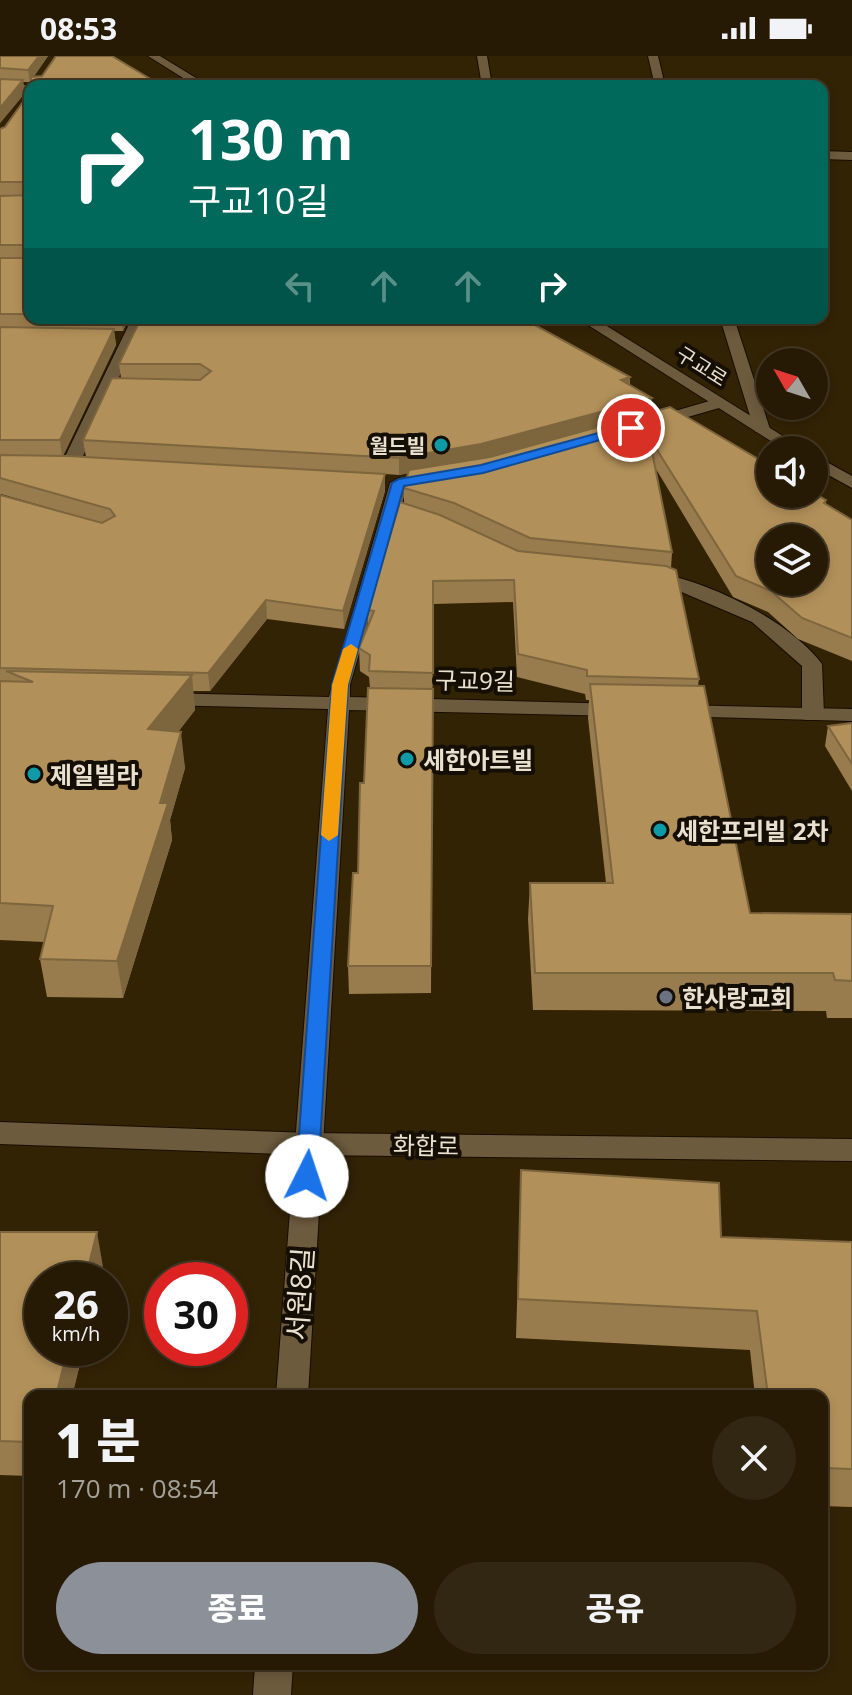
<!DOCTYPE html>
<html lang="ko">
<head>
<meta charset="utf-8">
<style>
	body { margin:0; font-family:"Open Sans","Noto Sans KR",sans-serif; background:#322713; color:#f1f3f6; height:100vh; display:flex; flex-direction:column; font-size:30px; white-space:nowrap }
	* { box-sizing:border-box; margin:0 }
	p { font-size:26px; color:#a4a19a }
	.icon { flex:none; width:44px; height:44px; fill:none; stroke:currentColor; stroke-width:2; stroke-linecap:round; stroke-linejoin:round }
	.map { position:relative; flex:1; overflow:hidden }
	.drawer { position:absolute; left:24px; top:1334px; width:804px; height:280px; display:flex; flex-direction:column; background:#261a04; border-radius:16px; box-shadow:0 4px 12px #0003,0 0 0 2px #423826 }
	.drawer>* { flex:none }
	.top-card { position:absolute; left:24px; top:24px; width:804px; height:244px; border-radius:16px; box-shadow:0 4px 12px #0003,0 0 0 2px #423826; background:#00695c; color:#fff; overflow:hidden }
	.needle { width:52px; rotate:309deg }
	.controls { position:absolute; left:756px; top:292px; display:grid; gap:16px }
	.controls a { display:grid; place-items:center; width:72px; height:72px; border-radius:50%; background:#261a04; box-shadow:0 4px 12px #0003,0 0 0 2px #423826; font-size:40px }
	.speed { position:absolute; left:24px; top:1206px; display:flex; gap:16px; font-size:40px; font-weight:700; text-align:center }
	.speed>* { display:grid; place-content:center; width:104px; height:104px; border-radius:50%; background:#261a04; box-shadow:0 4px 12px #0003,0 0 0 2px #423826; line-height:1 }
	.speed small { font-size:20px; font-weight:400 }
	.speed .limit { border:12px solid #d22; background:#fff; color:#111 }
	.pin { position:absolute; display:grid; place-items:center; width:68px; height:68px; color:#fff; margin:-34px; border:4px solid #fff; border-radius:50%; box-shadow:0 2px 8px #0007 }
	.me { position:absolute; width:88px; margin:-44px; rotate:4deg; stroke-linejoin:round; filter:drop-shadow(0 0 6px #0008) }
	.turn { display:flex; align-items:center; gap:28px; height:168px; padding:0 32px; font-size:36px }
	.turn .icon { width:104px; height:104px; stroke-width:2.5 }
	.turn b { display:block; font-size:56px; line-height:68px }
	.lanes { display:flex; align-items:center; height:76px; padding:0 32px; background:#0003; justify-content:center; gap:40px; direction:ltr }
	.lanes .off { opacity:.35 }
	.round { display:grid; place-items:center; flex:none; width:84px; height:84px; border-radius:42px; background:#322713 }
	.head { display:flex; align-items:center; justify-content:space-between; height:136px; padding:0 32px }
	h1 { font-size:48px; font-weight:800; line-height:60px }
	.action { display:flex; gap:16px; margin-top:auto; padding:16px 32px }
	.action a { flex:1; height:92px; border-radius:48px; background:#8c9099; color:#fff; font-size:32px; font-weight:800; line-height:92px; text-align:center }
	.action a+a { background:#322713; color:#f1f3f6 }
	.status { display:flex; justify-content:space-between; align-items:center; height:56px; padding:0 40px; background:#261a04; direction:ltr }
	.status svg { height:22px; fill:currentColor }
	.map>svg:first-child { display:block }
</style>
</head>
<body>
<div class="status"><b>08:53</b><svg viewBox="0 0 49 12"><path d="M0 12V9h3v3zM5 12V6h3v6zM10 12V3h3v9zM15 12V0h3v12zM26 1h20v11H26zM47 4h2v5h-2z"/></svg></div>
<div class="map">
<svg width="852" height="1639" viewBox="0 0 852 1639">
	<rect width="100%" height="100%" fill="#332305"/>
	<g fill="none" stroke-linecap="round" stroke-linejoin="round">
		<defs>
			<g id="lane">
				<polygon points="648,0 658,0 665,30 655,30"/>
				<polygon points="0,26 35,30 30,30 30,34 0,32"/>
				<polygon points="720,262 734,262 770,373 768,376 756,376 754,373"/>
				<path d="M 649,516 C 703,522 789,564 822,608 L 824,659 L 821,664 L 805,664 L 802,659 L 802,610 L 752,566 L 665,529 L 642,526 L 640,522 Z"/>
			</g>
			<g id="street">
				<polygon points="477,0 487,0 492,30 482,30"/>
				<polygon points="822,95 852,96 852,104 822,103"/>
				<polygon points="132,262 146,262 79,409 76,413 64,413 61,409"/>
				<polygon points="720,342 728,347 726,350 653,371 645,366 647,363"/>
				<polygon points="399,422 408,427 350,629 350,641 622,648 633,654 622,660 349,654 308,1340 276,1340 328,653 163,649 152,643 163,637 329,641 390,427"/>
				<polygon points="678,649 852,653 852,665 670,660 667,655 670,650"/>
				<polygon points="255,1608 293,1608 291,1639 253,1639"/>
			</g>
			<g id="secondary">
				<polygon points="148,0 160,0 209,30 196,30"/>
				<polygon points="577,262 594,262 805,394 785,394"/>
				<polygon points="814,399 852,420 852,432 814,411"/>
				<polygon points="0,1066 309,1077 852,1083 852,1105 309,1099 0,1088"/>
			</g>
		</defs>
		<use href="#lane" stroke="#180d00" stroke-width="2"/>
		<use href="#street" stroke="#180d00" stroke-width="2"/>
		<use href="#secondary" stroke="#180d00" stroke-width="2"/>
		<use href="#lane" fill="#6d5b3d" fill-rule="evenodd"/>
		<use href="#street" fill="#6d5b3d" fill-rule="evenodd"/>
		<use href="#secondary" fill="#6d5b3d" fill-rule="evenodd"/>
	</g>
	<g fill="#997c4d" fill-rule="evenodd">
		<polygon points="0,0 48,0 30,26 23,26 25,37 0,67"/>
		<path d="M 30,36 L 30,262 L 129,262 L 123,275 L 114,275 L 116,289 L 63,400 L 86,401 L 83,384 L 121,322 L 119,308 L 141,262 L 630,321 L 630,329 L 650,356 L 826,444 L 826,448 L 852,464 L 852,605 L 798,583 L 768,556 L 733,541 L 656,413 L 672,496 L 671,512 L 699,623 L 698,630 L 750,857 L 852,858 L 852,962 L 827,962 L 826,955 L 533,954 L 528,863 L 530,827 L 606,827 L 588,662 L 589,644 L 586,644 L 585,638 L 517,621 L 513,546 L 433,548 L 431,937 L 349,938 L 348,910 L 358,817 L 370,632 L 369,621 L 360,615 L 359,592 L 368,569 L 368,554 L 404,447 L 404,432 L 408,417 L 399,419 L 385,418 L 385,435 L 344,573 L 267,563 L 210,635 L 193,635 L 195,654 L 178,676 L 185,712 L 170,764 L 172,784 L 123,942 L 47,941 L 40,903 L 44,886 L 0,884 L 0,73 L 5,71 ZM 1,438 L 98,466 L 0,439 Z"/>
		<polygon points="852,667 852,735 825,690 828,670"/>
		<polygon points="521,1114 721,1181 852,1186 852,1451 822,1450 822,1340 755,1340 750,1294 516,1282"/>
		<polygon points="0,1176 103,1211 100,1224 42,1224 42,1292 84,1292 72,1340 30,1340 30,1420 0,1419"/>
	</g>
	<g fill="#7d653e">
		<polygon points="39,0 48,0 30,26 28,14"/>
		<polygon points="23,24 25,37 0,67 0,52"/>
		<polygon points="121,262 129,262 123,275"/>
		<polygon points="114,273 116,289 62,401 60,384"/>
		<polygon points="630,321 629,337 621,324"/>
		<polygon points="652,342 650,358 480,405 399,419 399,402"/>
		<polygon points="385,418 385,435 344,573 343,555"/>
		<polygon points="266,544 267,563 210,635 208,617"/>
		<polygon points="192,619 195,654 152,708 148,673"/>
		<polygon points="181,676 185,712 170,764 172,784 123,942 117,905"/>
		<polygon points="97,1176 103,1211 100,1224 85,1224"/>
		<polygon points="68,1292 84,1292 72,1340 56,1340"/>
	</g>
	<g fill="#b29059" stroke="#7d653e" stroke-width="2" fill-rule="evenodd">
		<polygon points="0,0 39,0 28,14 0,12"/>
		<polygon points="56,0 112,0 162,30 31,30 31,21 42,20"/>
		<polygon points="0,23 23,24 0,52"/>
		<polygon points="30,36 30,128 28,126 0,126 0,73 5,71"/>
		<polygon points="30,139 30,189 0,189 0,140"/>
		<polygon points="30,200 30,258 0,258 0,202 28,202"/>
		<polygon points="141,262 522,262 630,321 621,324 652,342 481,388 399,402 83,384 112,322 200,324 211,315 200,308 119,308"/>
		<polygon points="0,271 114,273 60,384 0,384"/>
		<path d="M 670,351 L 770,410 L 770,438 L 814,438 L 814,437 L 826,444 L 824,447 L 852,464 L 852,582 L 802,562 L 771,535 L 736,520 L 649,381 L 672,496 L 530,482 L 454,447 L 404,432 L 409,414 L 490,401 ZM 770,482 L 814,482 L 814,526 L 770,526 Z"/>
		<polygon points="0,399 68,400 385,418 343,555 266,544 208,617 0,612 0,439 102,467 115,460 110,453 0,422"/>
		<polygon points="400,446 440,459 518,495 666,510 676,514 699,623 587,620 587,614 518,598 514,524 433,525 433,617 369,615 370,599 359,592 374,555 368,554"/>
		<polygon points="6,615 192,619 148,673 181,676 160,747 168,747 117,905 40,903 53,850 0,847 0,625 33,626"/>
		<polygon points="590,628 704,630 750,857 852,858 852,925 835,924 833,917 535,917 530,827 613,827"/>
		<polygon points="368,632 433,633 431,910 348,910 353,817 358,817 360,727 364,727"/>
		<polygon points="852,667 852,708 828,670"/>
		<polygon points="521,1114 719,1127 721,1181 852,1186 852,1413 822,1412 822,1340 768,1340 757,1255 518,1243"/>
		<polygon points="0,1176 97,1176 85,1224 42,1224 42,1292 68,1292 56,1340 30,1340 30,1386 0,1385"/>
	</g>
	<polygon fill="#1a73e8" stroke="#114b97" stroke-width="2" points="631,368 637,372 635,374 483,417 404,430 348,629 318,1120 315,1126 307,1128 299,1126 296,1120 332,629 392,427 399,423 481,409"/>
	<polygon fill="#f59e0b" points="351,588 358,593 348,629 338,779 329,785 321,779 332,629 343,593"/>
	<g fill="#0f9aa8" stroke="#150e04" stroke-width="3">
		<circle cx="441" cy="389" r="8"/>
		<circle cx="407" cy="703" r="8"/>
		<circle cx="34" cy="718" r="8"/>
		<circle cx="660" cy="774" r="8"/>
	</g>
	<circle fill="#6b7280" stroke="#150e04" stroke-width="3" cx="666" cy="941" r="8"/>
	<g text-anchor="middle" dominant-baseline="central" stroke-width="8" stroke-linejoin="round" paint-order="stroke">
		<g font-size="20" fill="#eae0cf" stroke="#150e04">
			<text transform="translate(702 310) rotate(32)">구교로</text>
		</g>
		<g font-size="20" font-weight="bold" fill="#eae0cf" stroke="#150e04" text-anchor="end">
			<text x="425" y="389">월드빌</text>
		</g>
		<g font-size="24" fill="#eae0cf" stroke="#150e04">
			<text transform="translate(475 624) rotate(1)">구교9길</text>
			<text transform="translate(426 1089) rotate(1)">화합로</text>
		</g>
		<g font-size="24" font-weight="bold" fill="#eae0cf" stroke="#150e04" text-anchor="start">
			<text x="423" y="703">세한아트빌</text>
			<text x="50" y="718">제일빌라</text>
			<text x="676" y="774">세한프리빌 2차</text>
			<text x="682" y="941">한사랑교회</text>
		</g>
		<g font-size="28" fill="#eae0cf" stroke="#150e04">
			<text transform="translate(299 1238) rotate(-86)">서원8길</text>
		</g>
	</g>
</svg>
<div class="controls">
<a><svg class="needle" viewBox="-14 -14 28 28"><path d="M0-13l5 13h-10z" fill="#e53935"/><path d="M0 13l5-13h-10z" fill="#a4a19a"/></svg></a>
<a><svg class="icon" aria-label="sound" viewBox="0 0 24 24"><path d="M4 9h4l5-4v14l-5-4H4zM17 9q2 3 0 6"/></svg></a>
<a><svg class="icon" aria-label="layers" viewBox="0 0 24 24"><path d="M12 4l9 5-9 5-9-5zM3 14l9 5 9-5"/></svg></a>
</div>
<div class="speed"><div>26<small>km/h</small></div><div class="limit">30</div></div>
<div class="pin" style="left:631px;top:372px;background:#d93025"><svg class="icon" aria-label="arrive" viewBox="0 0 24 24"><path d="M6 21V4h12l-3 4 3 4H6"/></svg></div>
<svg class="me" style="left:307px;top:1120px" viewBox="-20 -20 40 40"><circle r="19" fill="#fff"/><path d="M0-13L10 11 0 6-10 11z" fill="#1a73e8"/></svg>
<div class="top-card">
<div class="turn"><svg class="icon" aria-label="right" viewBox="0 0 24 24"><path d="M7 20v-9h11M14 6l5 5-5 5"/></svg><div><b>130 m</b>구교10길</div></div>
<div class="lanes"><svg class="icon off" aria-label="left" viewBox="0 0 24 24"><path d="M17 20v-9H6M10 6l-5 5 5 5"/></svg><svg class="icon off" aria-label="ahead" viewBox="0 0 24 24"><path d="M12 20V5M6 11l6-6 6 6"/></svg><svg class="icon off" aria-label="ahead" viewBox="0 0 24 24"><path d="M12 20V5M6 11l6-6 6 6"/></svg><svg class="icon" aria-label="right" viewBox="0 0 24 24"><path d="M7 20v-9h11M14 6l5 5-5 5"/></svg></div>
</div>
<section class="drawer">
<div class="head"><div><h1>1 분</h1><p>170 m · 08:54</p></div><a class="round"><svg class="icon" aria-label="close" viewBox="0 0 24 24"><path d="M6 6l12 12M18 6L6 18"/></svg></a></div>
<div class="action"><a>종료</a><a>공유</a></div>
</section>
</div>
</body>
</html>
